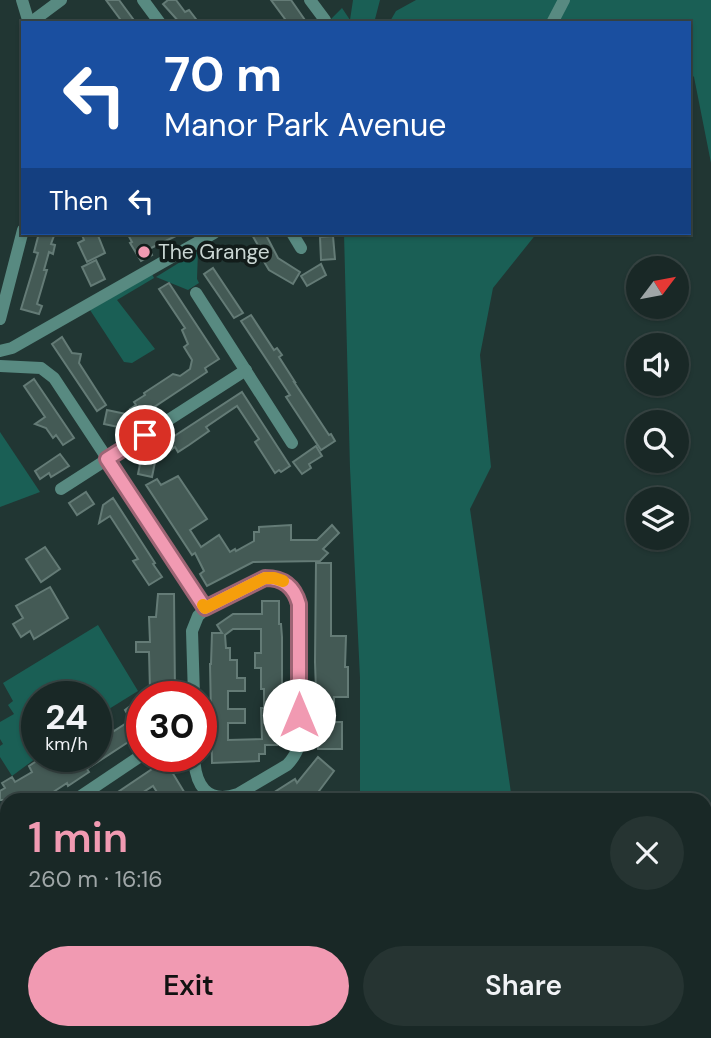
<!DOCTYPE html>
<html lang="en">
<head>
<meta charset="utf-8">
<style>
	body { margin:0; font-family:"DM Sans",sans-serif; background:#263432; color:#f1f3f6; height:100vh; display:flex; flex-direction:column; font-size:26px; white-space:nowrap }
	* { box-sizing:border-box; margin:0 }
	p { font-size:23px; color:#9fa6a7 }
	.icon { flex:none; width:38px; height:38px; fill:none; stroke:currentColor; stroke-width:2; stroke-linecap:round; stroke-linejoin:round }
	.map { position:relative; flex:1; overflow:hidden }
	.sheet { position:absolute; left:0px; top:793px; width:712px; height:247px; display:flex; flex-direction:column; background:#192826; border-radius:21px 21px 0 0; box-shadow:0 2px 5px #0004,0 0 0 2px #374443 }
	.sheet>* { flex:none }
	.top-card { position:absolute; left:21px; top:21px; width:670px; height:214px; border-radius:0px; box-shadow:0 2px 5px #0004,0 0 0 2px #374443; background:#1a4fa0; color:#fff; overflow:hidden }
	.needle { width:46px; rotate:58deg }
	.tools { position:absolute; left:626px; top:256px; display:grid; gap:14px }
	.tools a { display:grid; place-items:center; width:63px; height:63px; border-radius:50%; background:#192826; box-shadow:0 2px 5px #0004,0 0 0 2px #374443; font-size:35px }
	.speed { position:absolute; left:21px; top:681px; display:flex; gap:14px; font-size:35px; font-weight:700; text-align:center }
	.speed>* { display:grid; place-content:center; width:91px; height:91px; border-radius:50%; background:#192826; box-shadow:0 2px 5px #0004,0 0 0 2px #374443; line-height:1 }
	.speed small { font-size:18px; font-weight:400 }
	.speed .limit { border:10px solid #d22; background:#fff; color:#111 }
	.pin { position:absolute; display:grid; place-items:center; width:60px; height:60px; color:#fff; margin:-30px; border:4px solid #fff; border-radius:50%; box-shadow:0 2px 7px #0007 }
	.me { position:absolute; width:77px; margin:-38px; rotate:0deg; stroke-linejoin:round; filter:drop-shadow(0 0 5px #0008) }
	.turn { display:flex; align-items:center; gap:24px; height:147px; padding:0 28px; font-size:32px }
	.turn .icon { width:91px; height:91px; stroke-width:2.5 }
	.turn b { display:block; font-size:49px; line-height:60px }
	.then { display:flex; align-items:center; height:66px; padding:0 28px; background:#0003; gap:14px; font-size:26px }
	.round { display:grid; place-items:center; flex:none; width:74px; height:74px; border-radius:37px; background:#263432 }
	.summary { display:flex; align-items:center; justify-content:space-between; height:119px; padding:0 28px }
	h1 { font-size:42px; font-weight:600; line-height:52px; color:#f19ab2 }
	.button { display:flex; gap:14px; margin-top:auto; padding:14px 28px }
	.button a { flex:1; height:80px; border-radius:42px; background:#f19ab2; color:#111; font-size:28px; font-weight:600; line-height:80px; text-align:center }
	.button a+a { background:#263432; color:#f1f3f6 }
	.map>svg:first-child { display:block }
</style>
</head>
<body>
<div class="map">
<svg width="711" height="1038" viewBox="0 0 711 1038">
	<rect width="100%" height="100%" fill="#213633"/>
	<polygon fill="#22413c" points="19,1033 19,1032 197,1033 184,1038 20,1038"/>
	<g fill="#1a5f55">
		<polygon points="353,0 380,0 374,23 350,23 350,21 327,23 342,8 350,20"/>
		<polygon points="416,0 711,0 711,163 694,77 690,73 690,23 389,23 396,11"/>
		<polygon points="344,233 537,233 493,288 480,355 491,467 470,509 512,800 356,800 360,797 360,678 350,468"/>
		<polygon points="198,251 197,279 199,283 188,290 156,277"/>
		<polygon points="152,274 154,278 117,300 155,349 132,363 124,362 90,310"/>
		<polygon points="0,432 40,492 0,507"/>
		<polygon points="98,625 138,691 96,717 96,696 37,696 37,756 39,756 12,776 0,757 0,746 3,744 0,739 0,722 14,714 8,705 13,701 3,683"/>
		<polygon points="197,1032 546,1032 547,1038 184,1038"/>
	</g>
	<g fill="#445a55" stroke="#647b76" stroke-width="2" fill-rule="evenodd">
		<polygon points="106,0 119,0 136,23 123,23"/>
		<polygon points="168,0 176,0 185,12 189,10 199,23 180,23 163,4"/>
		<polygon points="271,0 291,0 307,23 288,23"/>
		<polygon points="39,233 55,233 51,244 55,245 53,254 49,252 44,270 47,270 37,304 42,306 39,314 21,309 38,253 34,252"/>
		<polygon points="87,233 97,233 105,253 87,262 78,243 84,240 82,235"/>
		<polygon points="127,233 182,233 149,249 152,255 141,261 130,243 132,242"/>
		<polygon points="251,233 265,233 278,258 300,272 293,284 269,270 260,255 263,254"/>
		<polygon points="333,236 335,259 321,260 320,237"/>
		<polygon points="96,260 105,279 91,286 82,267"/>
		<polygon points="321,264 326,275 307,286 301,276"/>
		<polygon points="213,268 243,313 234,318 204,274"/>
		<polygon points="169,283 219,359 205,368 207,372 136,419 130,409 136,405 134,402 145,395 144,393 173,374 180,376 190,369 192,360 184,347 188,344 182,330 185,328 159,289"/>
		<polygon points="251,315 274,350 277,348 282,355 279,357 295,382 294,382 329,435 331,434 335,441 321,450 286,397 290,395 241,321"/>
		<polygon points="62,337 72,353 81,354 79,363 106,405 97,411 52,344"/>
		<polygon points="34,379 74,438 63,445 56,435 53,438 46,428 35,424 45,417 24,386"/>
		<polygon points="242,392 290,466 281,472 279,470 275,473 255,442 259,439 237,406 206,427 209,431 189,445 178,452 175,447 164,455 159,446"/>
		<polygon points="107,410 126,414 123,428 104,424"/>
		<polygon points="316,446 322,456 309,464 311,468 302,474 293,462"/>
		<polygon points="60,454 69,466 51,477 49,473 40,479 35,471"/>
		<polygon points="142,454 156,457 152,477 138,474"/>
		<polygon points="178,476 207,519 190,530 201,547 219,535 230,552 235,549 236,551 254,541 254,532 259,532 259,527 291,525 291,540 317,540 332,525 339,533 323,549 328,553 320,561 253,562 207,586 200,574 204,571 195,553 192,555 146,485 157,479 161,485"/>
		<polygon points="86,492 94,504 77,515 69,503"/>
		<polygon points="113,498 155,563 153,564 162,577 149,585 133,561 138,559 110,516 99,523 103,505"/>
		<polygon points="45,547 60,569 41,582 26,559"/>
		<polygon points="316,563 331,563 331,636 346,636 345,667 348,667 348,697 334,697 334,722 342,722 342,749 318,749 315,662"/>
		<polygon points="50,587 68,618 34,639 30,631 21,637 13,624 23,618 16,606"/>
		<polygon points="158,594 174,594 175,693 150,690 149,652 136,652 136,642 150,642 149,617 156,617"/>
		<path d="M 262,601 L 279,601 L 279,624 L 281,624 L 282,637 L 282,737 L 277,737 L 277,745 L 265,745 L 265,754 L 259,754 L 259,761 L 212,763 L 210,664 L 211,664 L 212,633 L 222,633 L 217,625 L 233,614 L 262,614 ZM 233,629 L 261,629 L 261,653 L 255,653 L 255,668 L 261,668 L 261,689 L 264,689 L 264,708 L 261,708 L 262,739 L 228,740 L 228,723 L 245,723 L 245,709 L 228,709 L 228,691 L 245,691 L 245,678 L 237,678 L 237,660 L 230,660 L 230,648 L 226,648 L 225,635 Z"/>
		<polygon points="133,704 142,717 142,733 87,769 89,772 68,786 67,783 41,800 0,800 0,791 5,788 2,783 12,777 15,782 32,772 29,766 44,756 50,756 59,770 73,760 70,756 96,756 96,722 105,717 114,731 131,720 125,710"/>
		<polygon points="318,757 334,771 316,795 314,793 306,800 262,800 295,779 297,783"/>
		<polygon points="171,759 178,769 172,772 189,800 162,800 153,786 134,798 132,794 122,800 106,800 164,761 166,763"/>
	</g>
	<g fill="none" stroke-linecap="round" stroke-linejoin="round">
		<g stroke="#588a81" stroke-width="12">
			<polyline points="22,0 29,23"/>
			<polyline points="143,0 160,23"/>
			<polyline points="310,0 325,20"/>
			<polyline points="30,23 61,0"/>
			<polyline points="552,23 564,0"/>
			<polyline points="292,233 301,248"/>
			<polyline points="196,293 292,443"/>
			<polyline points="0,319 23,230"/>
			<polyline points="0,351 12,348 214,233"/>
			<polyline points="0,366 41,368 54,378 206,608"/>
			<polyline points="61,489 246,370"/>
			<path d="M 194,696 L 192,631 L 198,616 L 209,606 L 265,578 C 283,578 294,586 299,604 L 300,743 C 297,752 294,758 287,765 L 238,794 C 206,805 195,784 194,756"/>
			<polyline points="75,800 142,755"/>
			<polyline points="0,849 7,844"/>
		</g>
	</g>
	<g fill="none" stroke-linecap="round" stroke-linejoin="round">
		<defs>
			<path id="route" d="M 145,435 L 107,459 L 205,608 L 265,578 C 283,578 294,586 299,604 L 299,715"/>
		</defs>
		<use href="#route" stroke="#9d6474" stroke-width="18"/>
		<use href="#route" stroke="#f19ab2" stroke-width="12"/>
		<polyline stroke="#f59e0b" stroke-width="12" points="203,605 205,608 265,578 274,578 283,581"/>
	</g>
	<circle fill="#f19ab2" stroke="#121c1a" stroke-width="2.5" cx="144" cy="252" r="7"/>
	<g text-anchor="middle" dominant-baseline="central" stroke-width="7" stroke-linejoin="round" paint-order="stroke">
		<g font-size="21" fill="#cad6d3" stroke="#121c1a" text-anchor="start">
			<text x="158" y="252">The Grange</text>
		</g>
	</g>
</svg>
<div class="tools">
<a><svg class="needle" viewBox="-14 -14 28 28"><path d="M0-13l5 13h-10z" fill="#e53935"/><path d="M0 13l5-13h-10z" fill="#9fa6a7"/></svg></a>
<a><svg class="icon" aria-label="sound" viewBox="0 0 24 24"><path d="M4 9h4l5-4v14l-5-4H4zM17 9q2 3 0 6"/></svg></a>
<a><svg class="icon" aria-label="search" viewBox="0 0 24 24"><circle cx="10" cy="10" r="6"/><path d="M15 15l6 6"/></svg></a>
<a><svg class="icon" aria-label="layers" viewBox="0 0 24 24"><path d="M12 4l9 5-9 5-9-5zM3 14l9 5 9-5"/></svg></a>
</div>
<div class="speed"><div>24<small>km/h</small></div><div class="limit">30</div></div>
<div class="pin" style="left:145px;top:435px;background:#d93025"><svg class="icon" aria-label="arrive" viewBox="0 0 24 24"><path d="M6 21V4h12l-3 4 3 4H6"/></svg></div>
<svg class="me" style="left:299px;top:715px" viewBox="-20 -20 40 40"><circle r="19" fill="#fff"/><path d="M0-13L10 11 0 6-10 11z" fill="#f19ab2"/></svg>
<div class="top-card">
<div class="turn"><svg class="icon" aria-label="left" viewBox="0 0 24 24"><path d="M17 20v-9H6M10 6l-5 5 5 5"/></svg><div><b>70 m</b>Manor Park Avenue</div></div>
<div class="then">Then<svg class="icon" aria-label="left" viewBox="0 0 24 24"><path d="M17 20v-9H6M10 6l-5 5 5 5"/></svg></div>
</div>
<section class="sheet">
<div class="summary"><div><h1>1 min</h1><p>260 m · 16:16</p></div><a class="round"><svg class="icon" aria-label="close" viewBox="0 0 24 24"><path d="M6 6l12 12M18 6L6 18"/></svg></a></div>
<div class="button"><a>Exit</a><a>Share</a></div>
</section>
</div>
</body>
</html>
